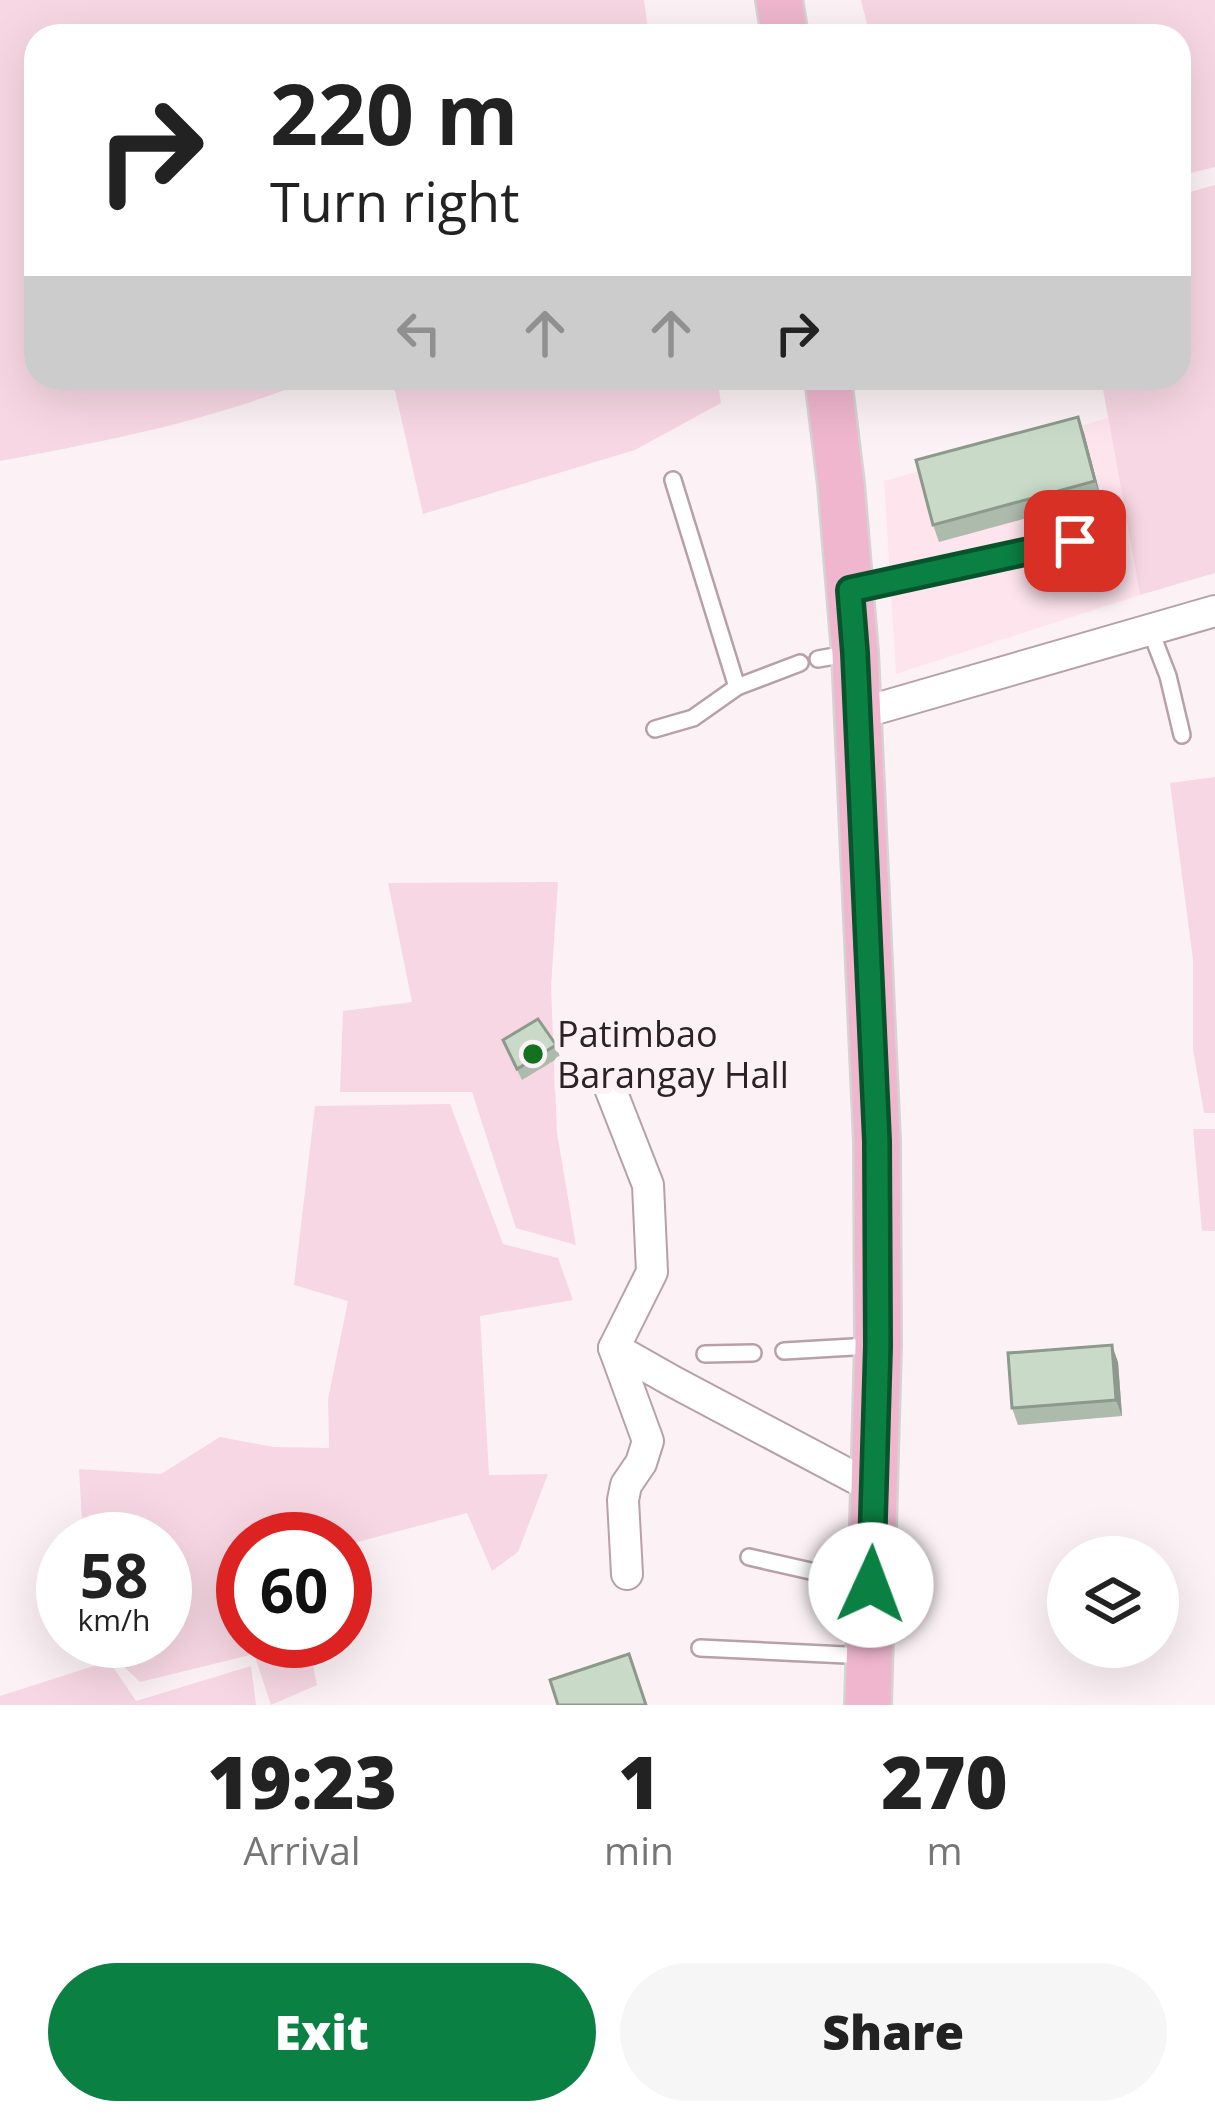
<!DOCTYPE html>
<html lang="en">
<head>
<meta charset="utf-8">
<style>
	body { margin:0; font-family:"Open Sans",sans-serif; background:#f6f6f6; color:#222; height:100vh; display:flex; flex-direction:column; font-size:45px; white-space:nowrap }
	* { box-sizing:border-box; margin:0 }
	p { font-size:39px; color:#767676 }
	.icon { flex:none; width:66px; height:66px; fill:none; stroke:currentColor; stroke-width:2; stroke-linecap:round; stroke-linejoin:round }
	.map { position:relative; height:1705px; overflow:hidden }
	.details { display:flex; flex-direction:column; background:#fff; flex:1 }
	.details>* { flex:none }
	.banner { position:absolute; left:24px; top:24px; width:1167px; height:366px; border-radius:36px; box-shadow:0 12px 48px #0002; background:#fff; color:#222; overflow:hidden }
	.controls { position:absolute; left:1047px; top:1536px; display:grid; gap:24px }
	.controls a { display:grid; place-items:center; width:132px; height:132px; border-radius:50%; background:#fff; box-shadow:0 12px 48px #0002; font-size:60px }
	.speed { position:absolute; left:36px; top:1512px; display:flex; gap:24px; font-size:60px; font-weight:700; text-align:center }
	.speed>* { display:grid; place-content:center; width:156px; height:156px; border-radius:50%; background:#fff; box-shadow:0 12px 48px #0002; line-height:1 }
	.speed small { font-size:30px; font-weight:400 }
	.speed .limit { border:18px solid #d22; background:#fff; color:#111 }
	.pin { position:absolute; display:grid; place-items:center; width:102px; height:102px; color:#fff; margin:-51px; border-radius:24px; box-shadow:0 6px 18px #0006 }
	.me { position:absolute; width:132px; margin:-66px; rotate:2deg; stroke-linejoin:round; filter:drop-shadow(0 0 9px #0008) }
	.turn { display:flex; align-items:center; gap:42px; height:252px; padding:0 48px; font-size:54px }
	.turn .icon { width:156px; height:156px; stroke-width:2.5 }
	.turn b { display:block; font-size:84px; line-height:102px }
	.lanes { display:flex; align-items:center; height:114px; padding:0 48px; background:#0003; justify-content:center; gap:60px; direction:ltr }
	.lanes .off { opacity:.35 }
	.eta { display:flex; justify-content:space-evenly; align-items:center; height:204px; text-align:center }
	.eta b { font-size:72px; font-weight:800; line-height:84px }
	.button { display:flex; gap:24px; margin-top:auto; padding:24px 48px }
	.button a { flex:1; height:138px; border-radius:72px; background:#0b8043; color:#fff; font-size:48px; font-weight:800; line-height:138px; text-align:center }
	.button a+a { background:#f6f6f6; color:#222 }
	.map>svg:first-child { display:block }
</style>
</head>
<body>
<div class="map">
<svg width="1215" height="1705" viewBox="0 0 1215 1705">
	<rect width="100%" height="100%" fill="#fcf2f5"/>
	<polygon fill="#fee4ed" points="1108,418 1140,595 896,674 884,481"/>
	<g fill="#f7d7e3">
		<path d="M 0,0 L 644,0 L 649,36 L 36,36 L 36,378 L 316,378 C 210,421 111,440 0,461 Z"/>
		<polygon points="861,0 1215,0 1215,167 1179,176 1179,36 870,36"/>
		<polygon points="1215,185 1215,573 1140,595 1101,378 1179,378 1179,195"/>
		<polygon points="392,378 717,378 721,403 635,450 423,514"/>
		<polygon points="1215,777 1215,1113 1204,1113 1193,1049 1193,960 1170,783"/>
		<polygon points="558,882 551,987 557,1133 576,1245 516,1228 472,1092 340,1092 343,1011 412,1002 388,883"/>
		<polygon points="450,1104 503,1244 558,1258 573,1300 480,1316 489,1475 548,1474 518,1552 492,1571 467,1513 350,1544 345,1565 345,1539 243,1539 243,1641 308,1641 317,1685 271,1705 254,1654 140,1682 97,1641 165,1641 165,1539 83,1539 79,1469 161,1474 220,1437 274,1447 329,1448 328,1399 348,1301 294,1285 315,1106"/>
		<polygon points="1193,1129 1215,1129 1215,1231 1202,1231"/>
		<polygon points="109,1661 136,1701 251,1666 256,1705 0,1705 0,1696"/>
	</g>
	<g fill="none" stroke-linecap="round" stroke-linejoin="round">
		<defs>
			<g id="lane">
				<polyline points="673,480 737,687"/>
				<polyline points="855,589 1074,541"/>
				<polyline points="1151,632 1168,676 1182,735"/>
				<polyline points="818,659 852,653"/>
				<polyline points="655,729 693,718 737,687 800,663"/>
				<polyline points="784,1351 870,1346"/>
				<polyline points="705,1354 753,1353"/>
				<polyline points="749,1557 868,1584"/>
				<polyline points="700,1648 867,1656"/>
			</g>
			<g id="street">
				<polyline points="858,714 1215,611"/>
				<polyline points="610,1088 648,1185 652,1272 614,1348 648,1441 641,1463 626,1485 623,1500 627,1574"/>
				<polyline points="614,1348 674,1382 874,1488"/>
			</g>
			<g id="primary">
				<polyline points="779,0 785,36"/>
				<polyline points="828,378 841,484 855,653 877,1141 878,1345 868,1705"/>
			</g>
		</defs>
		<use href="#lane" stroke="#b8a0a9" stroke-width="20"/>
		<use href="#street" stroke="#b8a0a9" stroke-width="34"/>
		<use href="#primary" stroke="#d5d3d3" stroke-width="50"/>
		<use href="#lane" stroke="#fff" stroke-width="15"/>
		<use href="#street" stroke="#fff" stroke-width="30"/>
		<use href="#primary" stroke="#efb6ce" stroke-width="45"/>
	</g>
	<g fill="#adbbad">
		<polygon points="1084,433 1101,498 939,542 933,525"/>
		<polygon points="503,1040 556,1045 560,1057 522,1080"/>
		<polygon points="1118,1362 1122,1416 1018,1425 1012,1408"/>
	</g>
	<g fill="#8d998d">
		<polygon points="1078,417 1084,433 1101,498 1095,481"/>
		<polygon points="1112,1345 1118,1362 1122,1416 1116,1400"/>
	</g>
	<g fill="#c9dac9" stroke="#8d998d" stroke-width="3">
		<polygon points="1078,417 1095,481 933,525 916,460"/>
		<polygon points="538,1019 556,1045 517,1069 503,1040"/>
		<polygon points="1112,1345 1116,1400 1012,1408 1008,1353"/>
		<polygon points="629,1654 646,1705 558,1705 550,1680"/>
	</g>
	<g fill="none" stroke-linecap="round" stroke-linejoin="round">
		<defs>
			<polyline id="route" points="871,1585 878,1346 877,1141 855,653 850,590 1075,541"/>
		</defs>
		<use href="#route" stroke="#07532c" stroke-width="30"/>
		<use href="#route" stroke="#0b8043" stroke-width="21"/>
	</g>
	<circle fill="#13711f" stroke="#fcf2f5" stroke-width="4.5" cx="533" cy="1054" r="12"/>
	<g text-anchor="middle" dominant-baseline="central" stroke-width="12" stroke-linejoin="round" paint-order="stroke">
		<g font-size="36" fill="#2b2225" stroke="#fcf2f5" text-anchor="start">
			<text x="557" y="1033">Patimbao<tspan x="557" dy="41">Barangay Hall</tspan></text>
		</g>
	</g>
</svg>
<div class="controls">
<a><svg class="icon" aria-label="layers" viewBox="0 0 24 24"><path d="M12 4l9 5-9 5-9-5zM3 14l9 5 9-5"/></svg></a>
</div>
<div class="speed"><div>58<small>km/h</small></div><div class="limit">60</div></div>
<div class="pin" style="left:1075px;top:541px;background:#d93025"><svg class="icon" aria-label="arrive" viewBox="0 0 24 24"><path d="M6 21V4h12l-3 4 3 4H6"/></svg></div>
<svg class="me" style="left:871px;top:1585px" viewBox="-20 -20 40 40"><circle r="19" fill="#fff"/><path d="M0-13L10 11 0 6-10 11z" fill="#0b8043"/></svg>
<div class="banner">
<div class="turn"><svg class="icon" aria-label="right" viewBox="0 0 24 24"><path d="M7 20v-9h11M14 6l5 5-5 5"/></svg><div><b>220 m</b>Turn right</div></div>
<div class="lanes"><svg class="icon off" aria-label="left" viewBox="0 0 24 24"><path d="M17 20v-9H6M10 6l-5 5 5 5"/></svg><svg class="icon off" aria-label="ahead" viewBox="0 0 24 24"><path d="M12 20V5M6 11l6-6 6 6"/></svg><svg class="icon off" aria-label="ahead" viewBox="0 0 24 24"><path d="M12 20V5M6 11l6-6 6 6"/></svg><svg class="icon" aria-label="right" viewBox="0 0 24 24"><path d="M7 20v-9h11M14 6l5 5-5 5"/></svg></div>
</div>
</div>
<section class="details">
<div class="eta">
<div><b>19:23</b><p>Arrival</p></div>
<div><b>1</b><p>min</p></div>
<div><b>270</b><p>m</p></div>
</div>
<div class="button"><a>Exit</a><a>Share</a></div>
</section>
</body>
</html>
